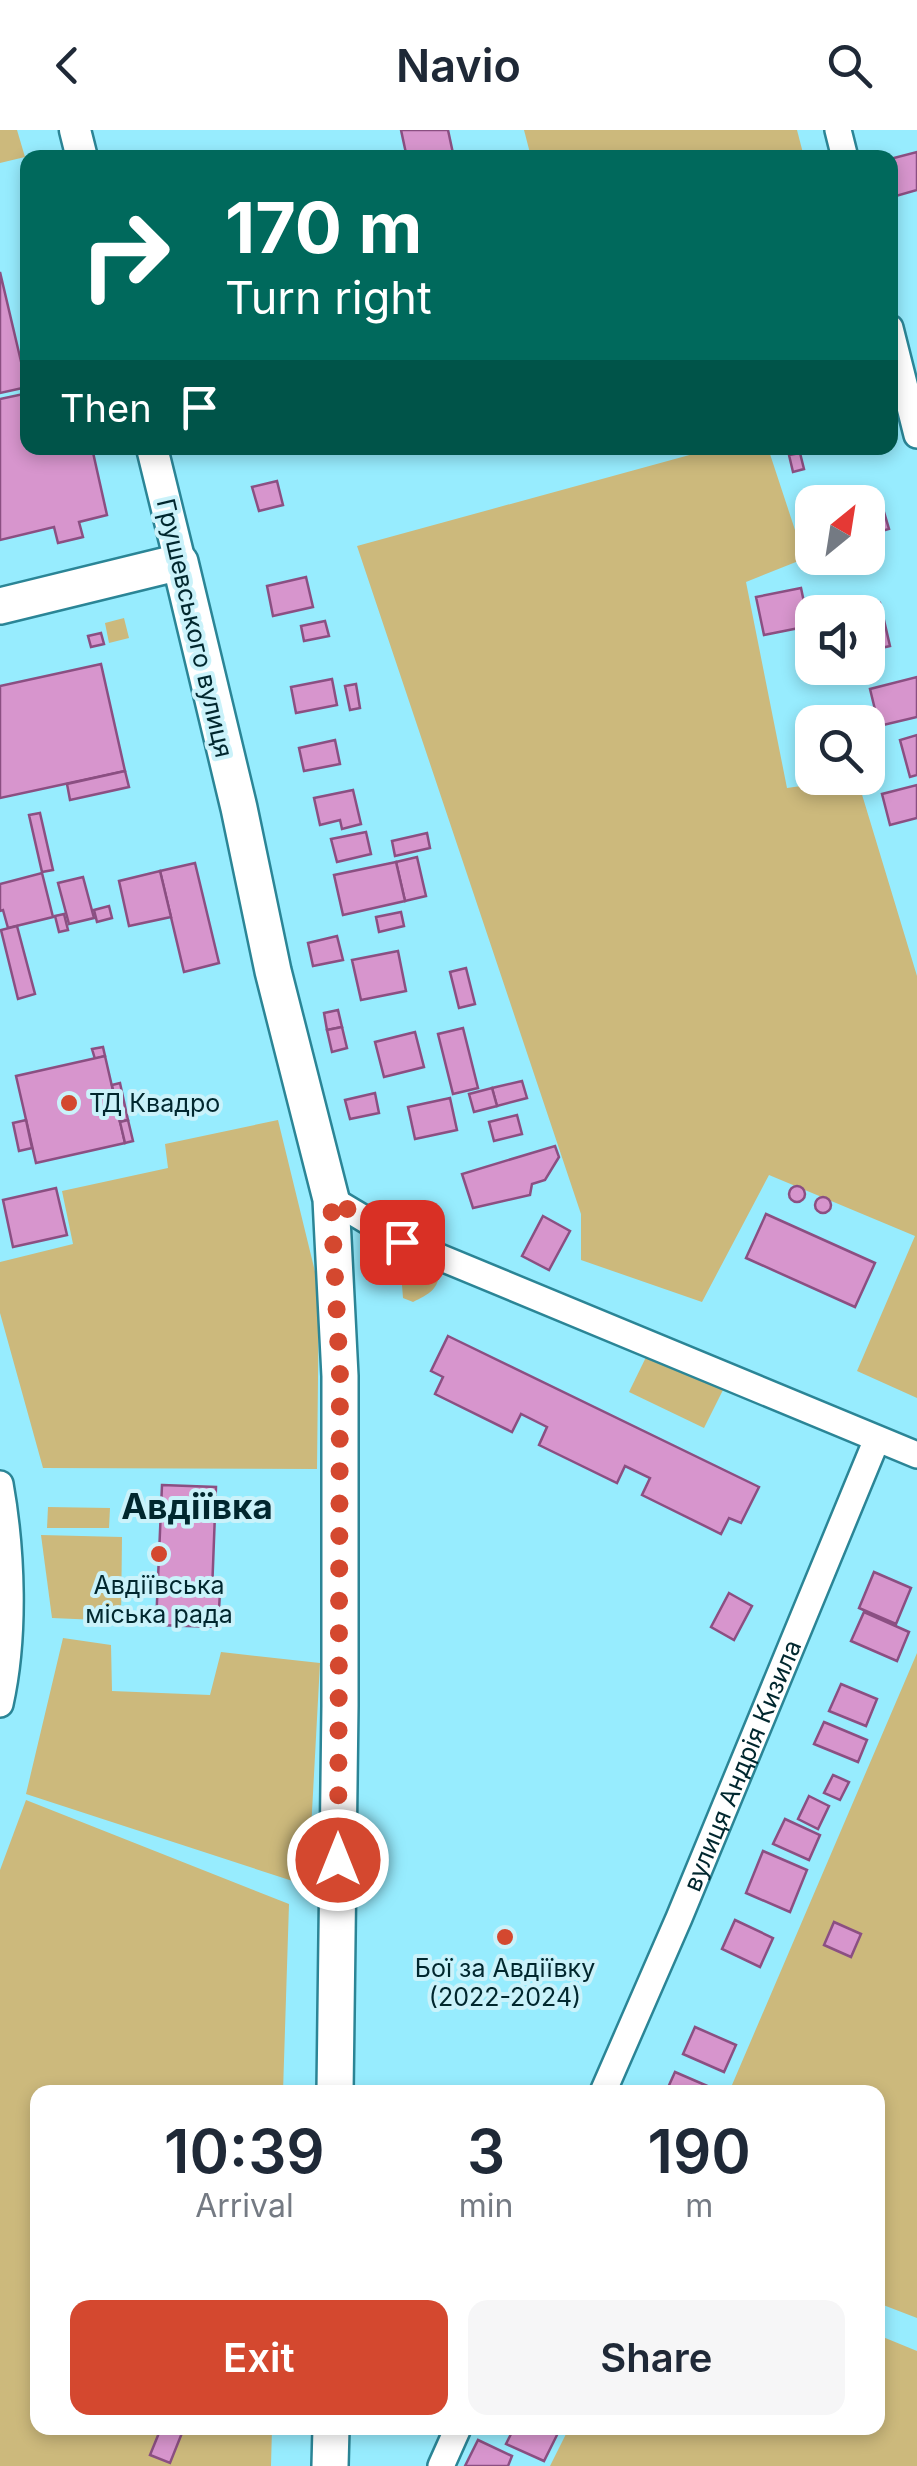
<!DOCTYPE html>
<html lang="en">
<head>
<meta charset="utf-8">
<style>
	body { margin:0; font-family:Inter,sans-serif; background:#f6f6f7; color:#1f2937; height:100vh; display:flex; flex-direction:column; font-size:38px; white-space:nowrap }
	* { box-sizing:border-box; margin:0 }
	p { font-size:32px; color:#747a83 }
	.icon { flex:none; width:55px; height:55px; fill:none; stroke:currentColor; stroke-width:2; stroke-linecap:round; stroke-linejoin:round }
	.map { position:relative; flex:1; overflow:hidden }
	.details { position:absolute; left:30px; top:1955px; width:855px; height:350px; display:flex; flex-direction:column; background:#fff; border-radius:20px; box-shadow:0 5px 15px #0003 }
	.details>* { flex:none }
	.guide { position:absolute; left:20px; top:20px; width:878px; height:305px; border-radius:20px; box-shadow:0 5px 15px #0003; background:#00695c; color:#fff; overflow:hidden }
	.needle { width:65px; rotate:30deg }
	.fabs { position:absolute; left:795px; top:355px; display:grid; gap:20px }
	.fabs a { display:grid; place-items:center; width:90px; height:90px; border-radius:20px; background:#fff; box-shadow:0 5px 15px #0003; font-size:50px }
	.pin { position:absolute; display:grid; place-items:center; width:85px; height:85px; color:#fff; margin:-42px; border-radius:20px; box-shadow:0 5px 15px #0006 }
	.me { position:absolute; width:110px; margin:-55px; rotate:0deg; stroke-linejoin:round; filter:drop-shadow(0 0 8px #0008) }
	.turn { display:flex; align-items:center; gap:35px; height:210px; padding:0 40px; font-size:45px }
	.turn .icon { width:130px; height:130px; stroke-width:2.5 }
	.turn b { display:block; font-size:70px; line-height:85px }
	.then { display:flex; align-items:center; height:95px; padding:0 40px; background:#0003; gap:20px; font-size:38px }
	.eta { display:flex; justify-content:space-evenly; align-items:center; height:170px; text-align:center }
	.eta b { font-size:60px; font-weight:600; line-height:70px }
	.action { display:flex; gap:20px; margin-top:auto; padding:20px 40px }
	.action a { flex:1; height:115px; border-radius:20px; background:#d4482f; color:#fff; font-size:40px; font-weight:600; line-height:115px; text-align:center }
	.action a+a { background:#f6f6f7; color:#1f2937 }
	header { display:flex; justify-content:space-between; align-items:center; height:130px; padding:0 40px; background:#fff; font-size:45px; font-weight:600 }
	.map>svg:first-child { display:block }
</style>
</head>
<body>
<header><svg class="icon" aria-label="back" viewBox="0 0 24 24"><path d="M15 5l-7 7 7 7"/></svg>Navio<svg class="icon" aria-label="search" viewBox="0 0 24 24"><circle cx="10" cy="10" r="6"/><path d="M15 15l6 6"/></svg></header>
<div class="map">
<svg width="917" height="2336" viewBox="0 0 917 2336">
	<rect width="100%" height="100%" fill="#97ecfe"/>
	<g fill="#ccb97c">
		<polygon points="0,0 17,0 25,27 0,33"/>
		<polygon points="524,0 797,0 804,27 531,27"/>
		<polygon points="715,318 768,318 796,403 801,430 746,452 787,658 857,648 917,846 917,1268 857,1241 915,1106 769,1045 702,1172 581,1130 581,1084 357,416"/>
		<polygon points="124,488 129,508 109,513 105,493"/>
		<polygon points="278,990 319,1158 317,1339 43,1338 0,1183 0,1132 73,1114 62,1061 168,1038 165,1014"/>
		<path d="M 421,1133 L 440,1141 C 438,1160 429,1164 413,1172 L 403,1168 L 402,1155 L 414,1135 Z"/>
		<polygon points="649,1221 724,1258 704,1298 629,1262"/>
		<polygon points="48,1377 110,1378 109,1398 47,1398"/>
		<polygon points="41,1405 122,1407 121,1491 52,1488"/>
		<polygon points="63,1508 111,1515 112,1561 210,1565 221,1522 320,1533 308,1756 26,1664"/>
		<polygon points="917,1523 917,2188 878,2173 878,1962 729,1962"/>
		<polygon points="26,1670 289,1774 283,1962 38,1962 38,2298 272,2298 271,2336 0,2336 0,1740"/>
		<polygon points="878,2205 917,2221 917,2336 550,2336 569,2298 625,2298 637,2301 639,2298 878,2298"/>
	</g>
	<g fill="#d795cd" stroke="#8b4f82" stroke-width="2.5">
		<polygon points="401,0 448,0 454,28 407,28"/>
		<polygon points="917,22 917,60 896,66 890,45 890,29"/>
		<polygon points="0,142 27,257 0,263"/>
		<polygon points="28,263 28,318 92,318 107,385 79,392 83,407 58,413 54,397 0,410 0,269"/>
		<polygon points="800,323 804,339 793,342 789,325"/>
		<polygon points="277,351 283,375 259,381 252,357"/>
		<polygon points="881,372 889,399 868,405 868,376"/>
		<polygon points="306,447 313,477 273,486 267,456"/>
		<polygon points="801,458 809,496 764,505 756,467"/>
		<polygon points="880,473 890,516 868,521 868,482 840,482"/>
		<polygon points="325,491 329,506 304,511 301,496"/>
		<polygon points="101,503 104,514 91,517 88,506"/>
		<polygon points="101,534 125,641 0,668 0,556"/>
		<polygon points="917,547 917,587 879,596 870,559"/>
		<polygon points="332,549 337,575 296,583 291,557"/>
		<polygon points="356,554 360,578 350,580 345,556"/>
		<polygon points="917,605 917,645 910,647 900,610"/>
		<polygon points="335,610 340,634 304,641 299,618"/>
		<polygon points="125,641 129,657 70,670 67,654"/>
		<polygon points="917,655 917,688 890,695 882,664"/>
		<polygon points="353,660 361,694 342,699 340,690 320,695 314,668"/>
		<polygon points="40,683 53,740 42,742 29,685"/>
		<polygon points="366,702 371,724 337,732 331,709"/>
		<polygon points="427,703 430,718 395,726 392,711"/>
		<polygon points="417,727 426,766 405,771 396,732"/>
		<polygon points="396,732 405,771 343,785 334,745"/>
		<polygon points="195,733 219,833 184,842 160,741"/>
		<polygon points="160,741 171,787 129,796 119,751"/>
		<polygon points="42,743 53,787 8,798 3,780 0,781 0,754"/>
		<polygon points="83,747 94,788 69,794 58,753"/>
		<polygon points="109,776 112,788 97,792 94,780"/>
		<polygon points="401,782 404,796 379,802 376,787"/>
		<polygon points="64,784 68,800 59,802 55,786"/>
		<polygon points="17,796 35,864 18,869 1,800"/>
		<polygon points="337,806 343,830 313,836 308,813"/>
		<polygon points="398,821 406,861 361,870 352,830"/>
		<polygon points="466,838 475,874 459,878 450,842"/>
		<polygon points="338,880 342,897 327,900 324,883"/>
		<polygon points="342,897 347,918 332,922 327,900"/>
		<polygon points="463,898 478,958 453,964 438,904"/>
		<polygon points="415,902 424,937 384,947 375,912"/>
		<polygon points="103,917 105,926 95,929 92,919"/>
		<polygon points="105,926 125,1013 36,1033 16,946"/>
		<polygon points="522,951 527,968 497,976 492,958"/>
		<polygon points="120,953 128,990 120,992 112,955"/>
		<polygon points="492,958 497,976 474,982 469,964"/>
		<polygon points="375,963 379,983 350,989 345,970"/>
		<polygon points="450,968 457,1000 415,1009 408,977"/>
		<polygon points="517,985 522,1004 494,1011 489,992"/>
		<polygon points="26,990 32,1018 19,1021 13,993"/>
		<polygon points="128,990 133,1011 125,1013 120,992"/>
		<polygon points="555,1016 559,1027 545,1050 532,1054 530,1065 473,1078 462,1044"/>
		<circle cx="797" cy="1064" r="8"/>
		<polygon points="56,1058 67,1105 13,1117 3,1070"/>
		<circle cx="823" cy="1075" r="8"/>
		<polygon points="766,1084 875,1133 855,1177 746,1128"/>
		<polygon points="543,1086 570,1101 549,1140 522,1126"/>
		<polygon points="448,1206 759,1357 741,1393 729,1388 721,1404 642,1365 650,1348 625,1336 617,1353 539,1315 547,1297 521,1284 512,1302 435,1264 443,1247 431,1241"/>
		<polygon points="162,1355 216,1357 212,1462 220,1462 218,1497 156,1495"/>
		<polygon points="874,1442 911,1458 896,1494 859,1478"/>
		<polygon points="729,1463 752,1476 734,1510 711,1497"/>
		<polygon points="864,1482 909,1502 897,1531 851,1511"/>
		<polygon points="841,1554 877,1569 866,1596 829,1581"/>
		<polygon points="824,1592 867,1610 858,1632 814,1614"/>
		<polygon points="833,1645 849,1652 840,1670 824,1663"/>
		<polygon points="809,1666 829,1676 818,1699 798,1689"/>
		<polygon points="785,1689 820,1705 809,1730 773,1714"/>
		<polygon points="763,1721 807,1740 790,1782 746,1763"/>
		<polygon points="735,1790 773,1808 760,1837 722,1819"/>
		<polygon points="834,1792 861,1804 851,1827 824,1815"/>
		<polygon points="695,1897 736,1915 724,1942 683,1924"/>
		<polygon points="675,1942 719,1961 718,1962 666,1962"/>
		<polygon points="161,2298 184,2298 170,2333 150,2325"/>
		<polygon points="514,2298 552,2298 559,2301 544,2331 506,2314"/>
		<polygon points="478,2310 512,2326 508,2336 465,2336"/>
	</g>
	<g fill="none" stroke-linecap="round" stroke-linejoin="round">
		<defs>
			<g id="minor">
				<polyline points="838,0 845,28"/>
				<polyline points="890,198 917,305"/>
				<polyline points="331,1069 403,1112 917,1325"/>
				<path d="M 0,1354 C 12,1421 15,1507 0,1574"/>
				<path id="s1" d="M 603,1962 L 679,1788 L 877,1309"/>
				<polyline points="441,2336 458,2298"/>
			</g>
			<g id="tertiary">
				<polyline points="75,0 82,28"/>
				<polyline points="152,318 180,432"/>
			</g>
			<g id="secondary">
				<polyline points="0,476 180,432 239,678 273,841 331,1069 340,1246 340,1576 335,1962"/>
				<polyline points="330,2336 331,2298"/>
			</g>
		</defs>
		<use href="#minor" stroke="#2b8596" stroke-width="30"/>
		<use href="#tertiary" stroke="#2b8596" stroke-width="35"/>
		<use href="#secondary" stroke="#2b8596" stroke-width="40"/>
		<use href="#minor" stroke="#fff" stroke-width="25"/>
		<use href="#tertiary" stroke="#fff" stroke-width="30"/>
		<use href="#secondary" stroke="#fff" stroke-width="35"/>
	</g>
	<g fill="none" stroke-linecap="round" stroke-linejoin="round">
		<polyline stroke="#d4482f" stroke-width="18" stroke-dasharray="0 32.4" points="338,1730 340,1246 331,1069 402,1112"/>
	</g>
	<g fill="#d4482f" stroke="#caf2fa" stroke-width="4">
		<circle cx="69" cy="973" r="10"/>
		<circle cx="159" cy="1424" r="10"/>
		<circle cx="505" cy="1807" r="10"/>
	</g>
	<g text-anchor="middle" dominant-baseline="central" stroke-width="8" stroke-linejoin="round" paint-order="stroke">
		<g font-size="25" fill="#01272e" stroke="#caf2fa">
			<text transform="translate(195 498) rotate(77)">Грушевського вулиця</text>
			<text stroke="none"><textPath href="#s1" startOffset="355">вулиця Андрія Кизила</textPath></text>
		</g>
		<g font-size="25" fill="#01272e" stroke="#caf2fa">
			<text x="89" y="973" text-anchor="start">ТД Квадро</text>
			<text x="159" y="1455">Авдіївська<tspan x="159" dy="29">міська рада</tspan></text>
			<text x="505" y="1838">Бої за Авдіївку<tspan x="505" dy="29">(2022-2024)</tspan></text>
		</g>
		<g font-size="35" font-weight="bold" fill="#01272e" stroke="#caf2fa">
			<text x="197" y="1376">Авдіївка</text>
		</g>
	</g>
</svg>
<div class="fabs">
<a><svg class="needle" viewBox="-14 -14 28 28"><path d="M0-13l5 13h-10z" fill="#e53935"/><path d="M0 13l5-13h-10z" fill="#747a83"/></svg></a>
<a><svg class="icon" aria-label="sound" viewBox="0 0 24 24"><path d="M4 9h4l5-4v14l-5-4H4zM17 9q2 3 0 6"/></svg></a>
<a><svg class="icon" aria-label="search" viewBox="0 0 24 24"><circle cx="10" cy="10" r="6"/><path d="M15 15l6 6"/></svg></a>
</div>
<div class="pin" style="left:402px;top:1112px;background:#d93025"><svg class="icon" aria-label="arrive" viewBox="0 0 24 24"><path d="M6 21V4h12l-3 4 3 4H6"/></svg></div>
<svg class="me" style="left:338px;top:1730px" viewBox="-20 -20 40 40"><circle r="17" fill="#d4482f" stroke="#fff" stroke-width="3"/><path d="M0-11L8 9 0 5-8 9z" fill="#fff"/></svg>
<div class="guide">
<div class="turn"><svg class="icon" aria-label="right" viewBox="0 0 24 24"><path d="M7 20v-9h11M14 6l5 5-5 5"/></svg><div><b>170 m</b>Turn right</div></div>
<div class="then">Then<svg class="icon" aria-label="arrive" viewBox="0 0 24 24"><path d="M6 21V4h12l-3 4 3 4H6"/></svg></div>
</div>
<section class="details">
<div class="eta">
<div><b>10:39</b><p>Arrival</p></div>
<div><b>3</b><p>min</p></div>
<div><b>190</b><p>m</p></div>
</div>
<div class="action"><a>Exit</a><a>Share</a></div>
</section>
</div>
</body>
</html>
